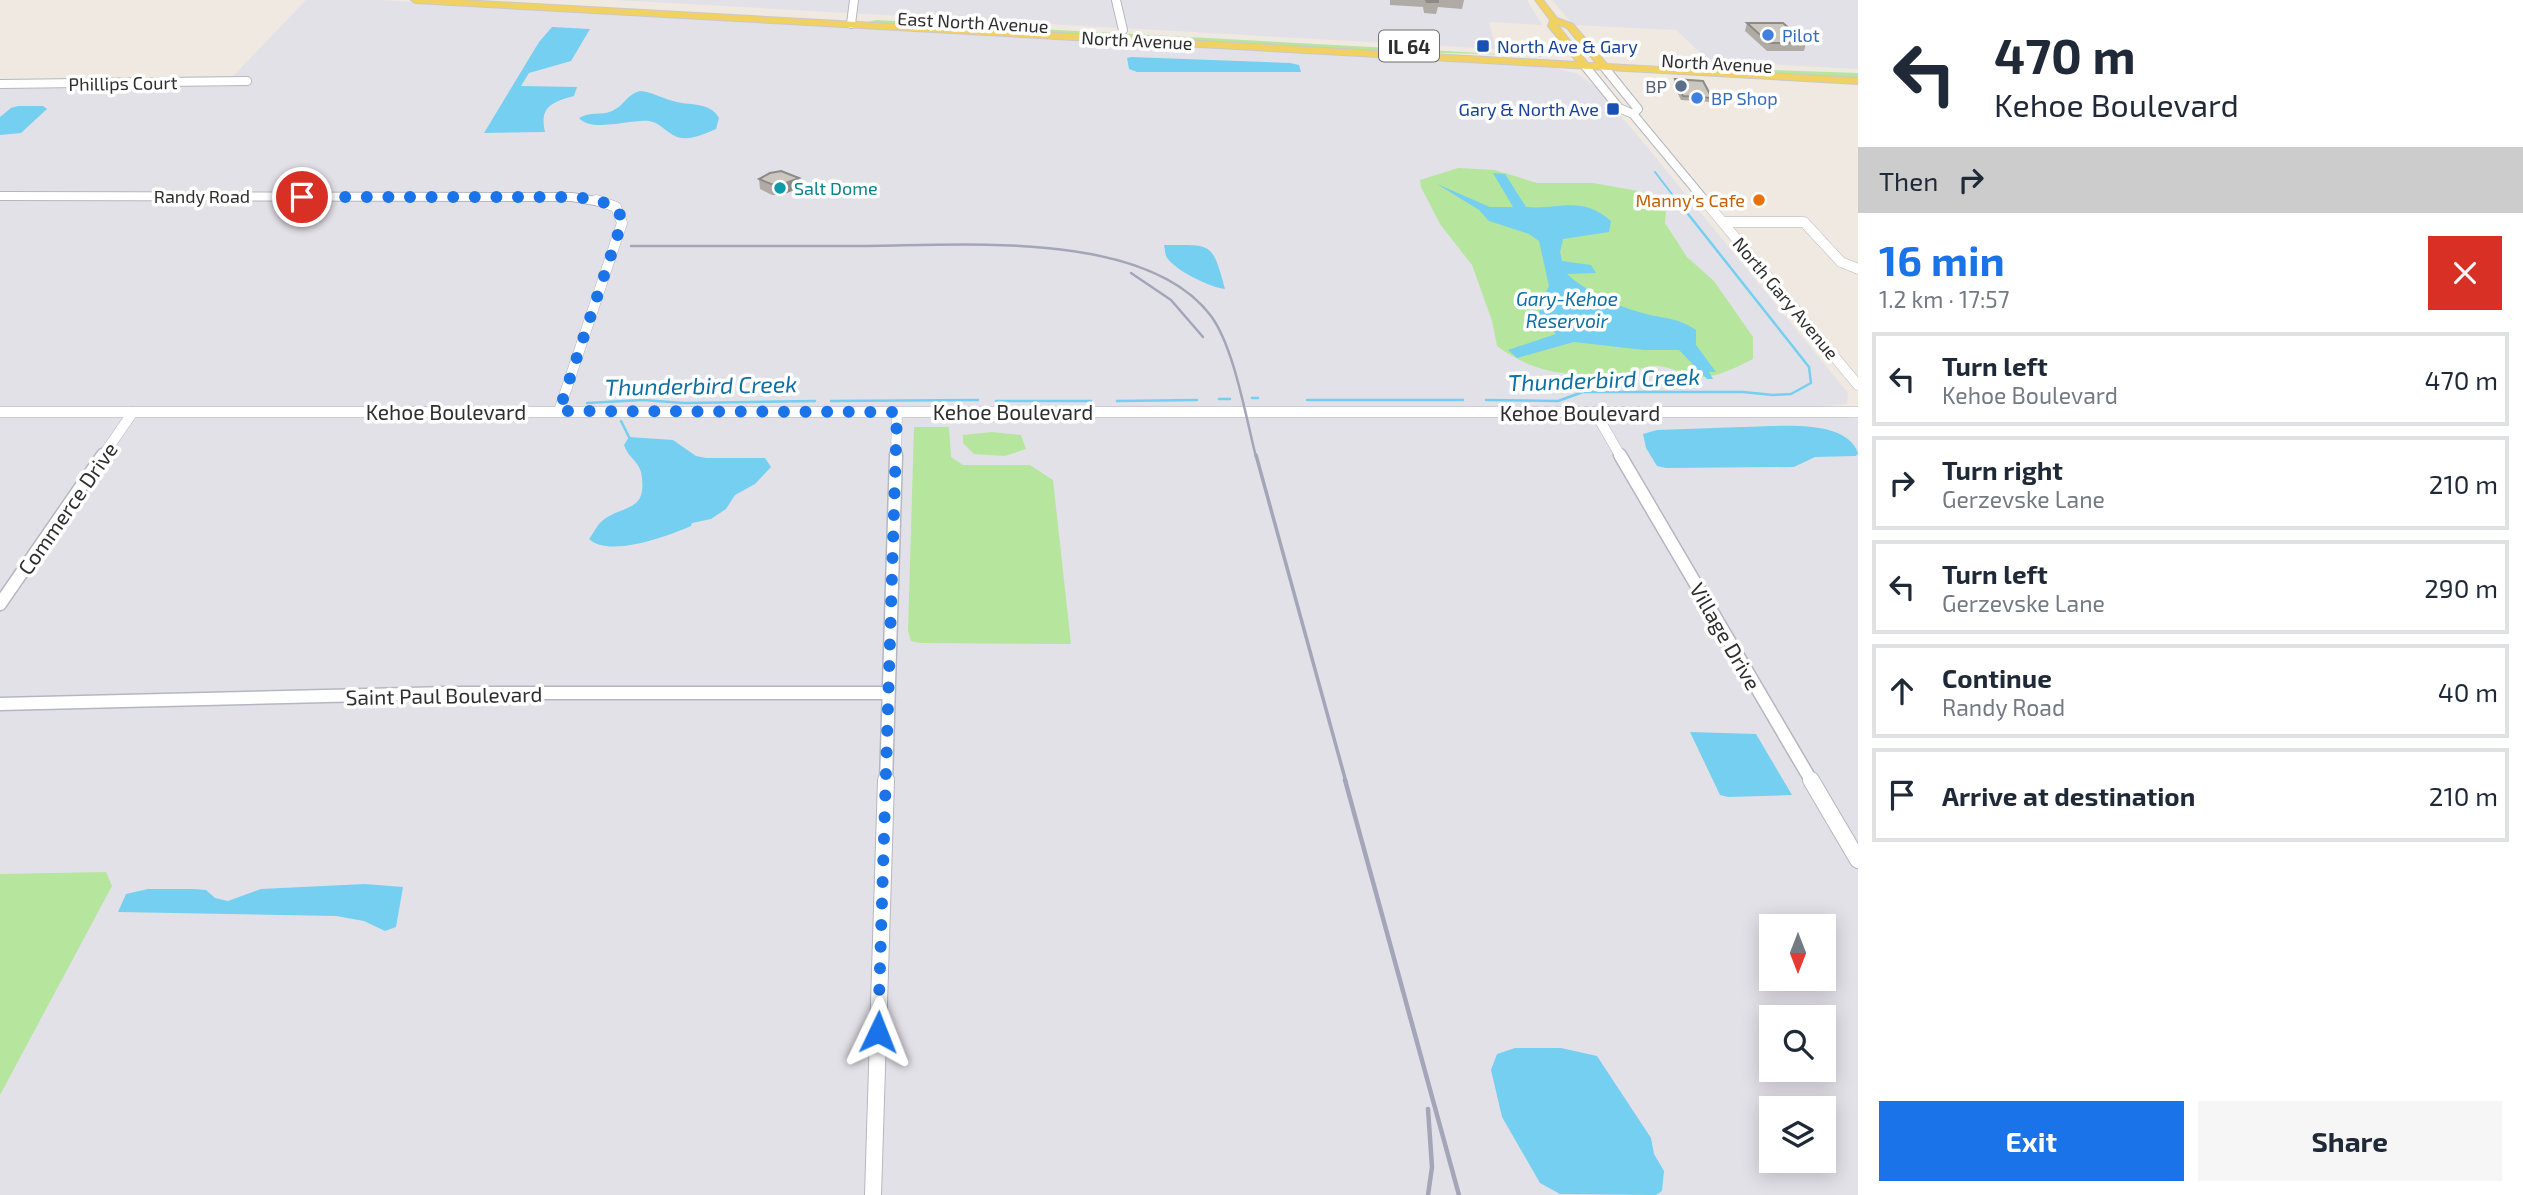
<!DOCTYPE html>
<html lang="en">
<head>
<meta charset="utf-8">
<style>
	body { margin:0; font-family:"Exo 2",sans-serif; background:#f6f6f7; color:#1f2937; height:100vh; display:flex; flex-direction:column; font-size:26px; white-space:nowrap }
	* { box-sizing:border-box; margin:0 }
	p { font-size:23px; color:#747a83 }
	.icon { flex:none; width:38px; height:38px; fill:none; stroke:currentColor; stroke-width:2; stroke-linecap:round; stroke-linejoin:round }
	.map { position:relative; flex:1; overflow:hidden }
	.sheet { display:flex; flex-direction:column; background:#fff; width:665px }
	.sheet>* { flex:none }
	.guide { background:#fff; color:#1f2937; overflow:hidden }
	.needle { width:46px; rotate:180deg }
	.fabs { position:absolute; left:1759px; top:914px; display:grid; gap:14px }
	.fabs a { display:grid; place-items:center; width:77px; height:77px; border-radius:0px; background:#fff; box-shadow:0 4px 18px #0003; font-size:35px }
	.pin { position:absolute; display:grid; place-items:center; width:60px; height:60px; color:#fff; margin:-30px; border:4px solid #fff; border-radius:50%; box-shadow:0 2px 7px #0007 }
	.me { position:absolute; width:77px; margin:-38px; rotate:2deg; stroke-linejoin:round; filter:drop-shadow(0 0 5px #0008) }
	.turn { display:flex; align-items:center; gap:24px; height:147px; padding:0 21px; font-size:32px }
	.turn .icon { width:91px; height:91px; stroke-width:2.5 }
	.turn b { display:block; font-size:49px; line-height:60px }
	.then { display:flex; align-items:center; height:66px; padding:0 21px; background:#0003; gap:14px; font-size:26px }
	.round { display:grid; place-items:center; flex:none; width:74px; height:74px; border-radius:0px; background:#f6f6f7 }
	.overview { display:flex; align-items:center; justify-content:space-between; height:119px; padding:0 21px }
	h1 { font-size:42px; font-weight:700; line-height:52px; color:#1a73e8 }
	.cta { display:flex; gap:14px; margin-top:auto; padding:14px 21px }
	.cta a { flex:1; height:80px; border-radius:0px; background:#1a73e8; color:#fff; font-size:28px; font-weight:700; line-height:80px; text-align:center }
	.cta a+a { background:#f6f6f7; color:#1f2937 }
	ul { padding:0; list-style:none }
	li { display:flex; align-items:center; gap:21px; height:94px; margin:0 14px 10px; padding:0 7px; border:4px solid #e0e1e3; border-radius:0px }
	li div { flex:1 }
	li b { display:block; font-size:26px }
	li em { font-style:normal }
	main { display:flex; flex:1; min-height:0 }
	.map>svg:first-child { display:block }
</style>
</head>
<body>
<main>
<div class="map">
<svg width="1858" height="1195" viewBox="0 0 1858 1195">
	<rect width="100%" height="100%" fill="#efe9e1"/>
	<g fill="#e3e1e8" fill-rule="evenodd">
		<polygon points="306,0 380,0 1549,67 1576,73 1596,87 1643,142 1848,393 1847,404 1787,409 0,408 0,80 233,76"/>
		<polygon points="615,0 1527,0 1542,25 1489,22 1496,49"/>
		<polygon points="1552,0 1858,0 1858,69 1709,61 1676,30 1573,25"/>
		<path d="M 0,416 L 1842,416 L 1858,419 L 1858,1195 L 0,1195 ZM 1771,926 L 1824,926 L 1824,978 L 1771,978 ZM 1771,1017 L 1824,1017 L 1824,1069 L 1771,1069 ZM 1771,1108 L 1824,1108 L 1824,1160 L 1771,1160 Z"/>
	</g>
	<g fill="#b6e59e">
		<polygon points="876,20 1518,55 1343,50 868,22"/>
		<polygon points="1658,66 1858,73 1858,78 1659,67"/>
		<path d="M 1458,168 L 1495,170 L 1537,183 L 1593,183 L 1644,192 L 1648,201 L 1666,212 L 1665,223 L 1687,257 L 1714,281 L 1753,337 L 1753,359 C 1737,367 1711,381 1692,376 C 1681,373 1668,366 1656,366 C 1646,365 1635,372 1624,373 C 1576,377 1537,376 1497,346 L 1492,321 L 1472,265 L 1440,224 L 1421,187 L 1420,180 Z"/>
		<polygon points="914,427 949,427 951,457 963,465 1030,465 1053,480 1071,644 920,643 911,641 908,631"/>
		<polygon points="992,432 1021,435 1026,449 1005,456 974,454 963,443 963,435"/>
		<polygon points="106,872 112,886 0,1095 0,874"/>
	</g>
	<g fill="#75cff0">
		<path d="M 552,27 L 590,29 L 571,61 L 529,73 L 521,86 L 577,87 L 574,96 C 552,102 539,107 545,132 L 484,133 L 539,42 Z"/>
		<polygon points="1131,57 1290,63 1299,65 1301,72 1137,72 1129,69 1127,58"/>
		<path d="M 640,91 C 652,92 661,98 673,101 C 688,106 710,101 719,118 L 716,129 C 704,134 686,143 673,135 C 664,130 660,123 649,121 C 631,119 591,133 579,118 C 590,111 601,116 612,111 C 624,106 627,94 640,91 Z"/>
		<polygon points="18,106 43,106 47,109 21,133 0,135 0,117 11,108"/>
		<path d="M 1493,173 L 1505,174 L 1526,207 C 1561,210 1580,195 1611,221 L 1609,232 L 1563,239 L 1560,252 L 1562,261 L 1591,265 L 1596,273 L 1567,274 C 1589,294 1621,308 1650,315 C 1670,319 1679,319 1696,330 L 1696,345 L 1716,372 L 1709,372 L 1713,379 L 1707,379 L 1679,350 L 1644,350 L 1574,342 L 1517,358 L 1508,350 L 1556,334 L 1538,319 L 1541,301 L 1549,286 L 1539,241 L 1529,234 L 1489,221 L 1479,210 L 1437,184 L 1490,207 L 1513,207 Z"/>
		<path d="M 1164,245 C 1212,245 1212,241 1225,289 C 1211,288 1172,269 1166,256 C 1165,253 1165,249 1164,245 Z"/>
		<path d="M 1742,427 C 1774,427 1846,417 1858,453 L 1856,456 L 1815,457 L 1794,467 L 1666,468 L 1657,466 L 1646,448 L 1643,434 L 1657,430 Z"/>
		<path d="M 629,437 L 673,440 L 696,456 L 706,458 L 765,458 L 771,467 L 755,484 L 735,495 L 726,509 L 711,519 L 692,523 L 691,526 C 668,536 609,558 589,539 C 593,534 597,525 602,521 C 622,504 649,514 641,472 C 638,461 627,456 624,445 Z"/>
		<polygon points="1690,732 1756,734 1792,795 1728,797 1720,795"/>
		<polygon points="365,884 403,887 396,927 385,931 364,921 336,916 118,912 126,894 148,889 194,889 206,890 215,898 228,901 261,889"/>
		<polygon points="1515,1048 1561,1048 1597,1056 1651,1138 1654,1154 1664,1171 1662,1191 1656,1195 1560,1194 1540,1183 1502,1117 1491,1070 1497,1054"/>
	</g>
	<g fill="none" stroke-linecap="round" stroke-linejoin="round">
		<polyline stroke="#75cff0" stroke-width="2" points="1655,172 1678,202"/>
		<g stroke="#75cff0" stroke-width="2.5">
			<polyline points="1252,398 1258,398"/>
			<polyline points="1219,399 1230,399"/>
			<polyline points="1307,400 1463,400"/>
			<polyline points="1486,400 1558,401 1583,392 1743,392 1773,395 1791,394 1811,383 1809,367 1677,200"/>
			<polyline points="831,401 978,400"/>
			<polyline points="996,401 1091,401"/>
			<polyline points="1117,401 1197,400"/>
			<polyline points="587,403 643,400 684,403 815,401"/>
			<polyline points="621,421 629,437"/>
		</g>
		<defs>
			<g id="minor-far3">
				<polyline points="1116,0 1123,30"/>
				<polyline points="851,24 854,0"/>
				<polyline points="1585,66 1619,108 1633,114 1706,202"/>
				<polyline points="1604,67 1638,109 1633,114"/>
				<polyline points="0,84 247,81"/>
				<polyline points="0,196 572,197 601,202"/>
			</g>
			<g id="minor-far2">
				<polyline points="1704,200 1858,385"/>
				<polyline points="1722,222 1804,222 1841,262 1858,269"/>
				<polyline points="559,411 622,223 616,207 596,200"/>
				<polyline points="0,412 1858,412"/>
				<polyline points="1595,412 1621,457"/>
				<polyline points="102,457 133,412"/>
				<polyline points="896,457 897,412"/>
			</g>
			<g id="minor-far1">
				<polyline points="1620,455 1812,782"/>
				<polyline points="0,604 103,455"/>
				<polyline points="0,704 449,693 887,693"/>
				<polyline points="886,782 896,455"/>
			</g>
			<g id="minor">
				<polyline points="1811,780 1858,860"/>
				<polyline points="873,1195 886,780"/>
			</g>
			<path id="major" d="M 411,0 L 462,0 L 1577,62 L 1565,48 L 1558,52 L 1540,56 L 1535,53 L 1561,42 L 1548,26 L 1550,20 L 1535,0 L 1543,0 L 1557,18 L 1573,24 L 1607,64 L 1858,78 L 1858,84 L 415,3 ZM 1557,24 L 1567,28 L 1596,63 L 1588,63 Z"/>
		</defs>
		<use href="#minor-far3" stroke="#b4b7c1" stroke-width="10"/>
		<use href="#minor-far2" stroke="#b4b7c1" stroke-width="11"/>
		<use href="#minor-far1" stroke="#b4b7c1" stroke-width="15"/>
		<use href="#minor" stroke="#b4b7c1" stroke-width="18"/>
		<use href="#major" stroke="#c9c9c9" stroke-width="2"/>
		<use href="#minor-far3" stroke="#fff" stroke-width="8"/>
		<use href="#minor-far2" stroke="#fff" stroke-width="10"/>
		<use href="#minor-far1" stroke="#fff" stroke-width="12"/>
		<use href="#minor" stroke="#fff" stroke-width="16"/>
		<use href="#major" fill="#f2d163" fill-rule="evenodd"/>
		<g stroke="#a3a6b8" stroke-width="2.5">
			<path d="M 631,246 C 707,246 783,246 859,246 C 957,246 1145,228 1211,316 C 1234,347 1246,418 1256,457"/>
			<polyline points="1131,273 1171,300 1203,337"/>
		</g>
		<polyline stroke="#a3a6b8" stroke-width="3.5" points="1256,455 1346,782"/>
		<g stroke="#a3a6b8" stroke-width="4.5">
			<polyline points="1345,780 1459,1195"/>
			<polyline points="1428,1109 1432,1167 1428,1195"/>
		</g>
	</g>
	<g fill="#afaba4">
		<polygon points="1390,0 1464,0 1462,9 1438,7 1436,14 1424,13 1423,7 1390,5"/>
		<polygon points="1747,23 1806,43 1804,51 1767,51 1745,31"/>
		<polygon points="1675,79 1712,98 1711,102 1681,100 1673,84"/>
		<polygon points="799,178 799,188 782,195 772,195 760,189 759,179"/>
	</g>
	<polygon fill="#8e8b86" points="799,178 799,188 782,195 781,185"/>
	<g fill="#cbc7bf" stroke="#8e8b86" stroke-width="2">
		<polygon points="1426,0 1438,0 1438,2 1427,2"/>
		<polygon points="1747,23 1783,23 1806,43 1769,43"/>
		<polygon points="1675,79 1703,81 1712,98 1683,96"/>
		<polygon points="781,171 799,178 781,185 771,184 759,179 770,173"/>
	</g>
	<g fill="none" stroke-linecap="round" stroke-linejoin="round">
		<polyline stroke="#1a73e8" stroke-width="12" stroke-dasharray="0 21.6" points="302,197 572,197 594,199 616,207 622,219 621,225 559,411 897,412 878,1032"/>
	</g>
	<g fill="#3f7fe0" stroke="#fff" stroke-width="2.5">
		<circle cx="1768" cy="35" r="7"/>
		<circle cx="1697" cy="98" r="7"/>
	</g>
	<g fill="#1a4fb4" stroke="#fff" stroke-width="2.5">
		<rect x="1476" y="39" width="14" height="14" rx="3.5"/>
		<rect x="1606" y="102" width="14" height="14" rx="3.5"/>
	</g>
	<circle fill="#5c6f8a" stroke="#fff" stroke-width="2.5" cx="1681" cy="86" r="7"/>
	<circle fill="#0f9aa8" stroke="#fff" stroke-width="2.5" cx="780" cy="188" r="7"/>
	<circle fill="#e8710a" stroke="#fff" stroke-width="2.5" cx="1759" cy="200" r="7"/>
	<g text-anchor="middle" dominant-baseline="central" stroke-width="7" stroke-linejoin="round" paint-order="stroke">
		<g font-size="18" fill="#2e2e2e" stroke="#fff">
			<text transform="translate(973 22) rotate(3)">East North Avenue</text>
			<text transform="translate(1137 40) rotate(3)">North Avenue</text>
			<text transform="translate(1717 63) rotate(3)">North Avenue</text>
			<text transform="translate(123 83) rotate(-1)">Phillips Court</text>
			<text x="202" y="196">Randy Road</text>
			<text transform="translate(1786 298) rotate(50)">North Gary Avenue</text>
		</g>
		<g font-size="18" fill="#366cbe" stroke="#fff" text-anchor="start">
			<text x="1782" y="35">Pilot</text>
			<text x="1711" y="98">BP Shop</text>
		</g>
		<g font-size="18" fill="#164399" stroke="#fff" text-anchor="start">
			<text x="1497" y="46">North Ave &amp; Gary</text>
			<text x="1599" y="109" text-anchor="end">Gary &amp; North Ave</text>
		</g>
		<g font-size="18" fill="#4e5e75" stroke="#fff" text-anchor="end">
			<text x="1667" y="86">BP</text>
		</g>
		<g font-size="18" fill="#0d838f" stroke="#fff" text-anchor="start">
			<text x="794" y="188">Salt Dome</text>
		</g>
		<g font-size="18" fill="#c56008" stroke="#fff" text-anchor="end">
			<text x="1745" y="200">Manny's Cafe</text>
		</g>
		<rect fill="#fff" stroke="#6d6d6d" stroke-width="2" x="1379" y="30.5" width="60" height="31" rx="5"/>
		<g font-size="19" font-weight="bold" fill="#2e2e2e">
			<text x="1409" y="46">IL 64</text>
		</g>
		<g font-size="19" font-style="italic" fill="#0d6fa3" stroke="#fff">
			<text x="1567" y="298">Gary-Kehoe<tspan x="1567" dy="22">Reservoir</tspan></text>
		</g>
		<g font-size="21" fill="#2e2e2e" stroke="#fff">
			<text x="446" y="411">Kehoe Boulevard</text>
			<text x="1013" y="411">Kehoe Boulevard</text>
			<text x="1580" y="412">Kehoe Boulevard</text>
			<text transform="translate(67 508) rotate(-55)">Commerce Drive</text>
			<text transform="translate(1726 636) rotate(60)">Village Drive</text>
			<text transform="translate(444 695) rotate(-1)">Saint Paul Boulevard</text>
		</g>
		<g font-size="23" font-style="italic" fill="#0d6fa3" stroke="#fff">
			<text transform="translate(1604 379) rotate(-2)">Thunderbird Creek</text>
			<text transform="translate(701 385) rotate(-1)">Thunderbird Creek</text>
		</g>
	</g>
</svg>
<div class="fabs">
<a><svg class="needle" viewBox="-14 -14 28 28"><path d="M0-13l5 13h-10z" fill="#e53935"/><path d="M0 13l5-13h-10z" fill="#747a83"/></svg></a>
<a><svg class="icon" aria-label="search" viewBox="0 0 24 24"><circle cx="10" cy="10" r="6"/><path d="M15 15l6 6"/></svg></a>
<a><svg class="icon" aria-label="layers" viewBox="0 0 24 24"><path d="M12 4l9 5-9 5-9-5zM3 14l9 5 9-5"/></svg></a>
</div>
<div class="pin" style="left:302px;top:197px;background:#d93025"><svg class="icon" aria-label="arrive" viewBox="0 0 24 24"><path d="M6 21V4h12l-3 4 3 4H6"/></svg></div>
<svg class="me" style="left:878px;top:1032px" viewBox="-20 -20 40 40"><path d="M0-17L14 15 0 8-14 15z" fill="#1a73e8" stroke="#fff" stroke-width="4"/></svg>
</div>
<section class="sheet">
<div class="guide">
<div class="turn"><svg class="icon" aria-label="left" viewBox="0 0 24 24"><path d="M17 20v-9H6M10 6l-5 5 5 5"/></svg><div><b>470 m</b>Kehoe Boulevard</div></div>
<div class="then">Then<svg class="icon" aria-label="right" viewBox="0 0 24 24"><path d="M7 20v-9h11M14 6l5 5-5 5"/></svg></div>
</div>
<div class="overview"><div><h1>16 min</h1><p>1.2 km · 17:57</p></div><a class="round" style="background:#d93025;color:#fff"><svg class="icon" aria-label="close" viewBox="0 0 24 24"><path d="M6 6l12 12M18 6L6 18"/></svg></a></div>
<ul>
<li><svg class="icon" aria-label="left" viewBox="0 0 24 24"><path d="M17 20v-9H6M10 6l-5 5 5 5"/></svg><div><b>Turn left</b><p>Kehoe Boulevard</p></div><em>470 m</em></li>
<li><svg class="icon" aria-label="right" viewBox="0 0 24 24"><path d="M7 20v-9h11M14 6l5 5-5 5"/></svg><div><b>Turn right</b><p>Gerzevske Lane</p></div><em>210 m</em></li>
<li><svg class="icon" aria-label="left" viewBox="0 0 24 24"><path d="M17 20v-9H6M10 6l-5 5 5 5"/></svg><div><b>Turn left</b><p>Gerzevske Lane</p></div><em>290 m</em></li>
<li><svg class="icon" aria-label="ahead" viewBox="0 0 24 24"><path d="M12 20V5M6 11l6-6 6 6"/></svg><div><b>Continue</b><p>Randy Road</p></div><em>40 m</em></li>
<li><svg class="icon" aria-label="arrive" viewBox="0 0 24 24"><path d="M6 21V4h12l-3 4 3 4H6"/></svg><div><b>Arrive at destination</b></div><em>210 m</em></li>
</ul>
<div class="cta"><a>Exit</a><a>Share</a></div>
</section>
</main>
</body>
</html>
